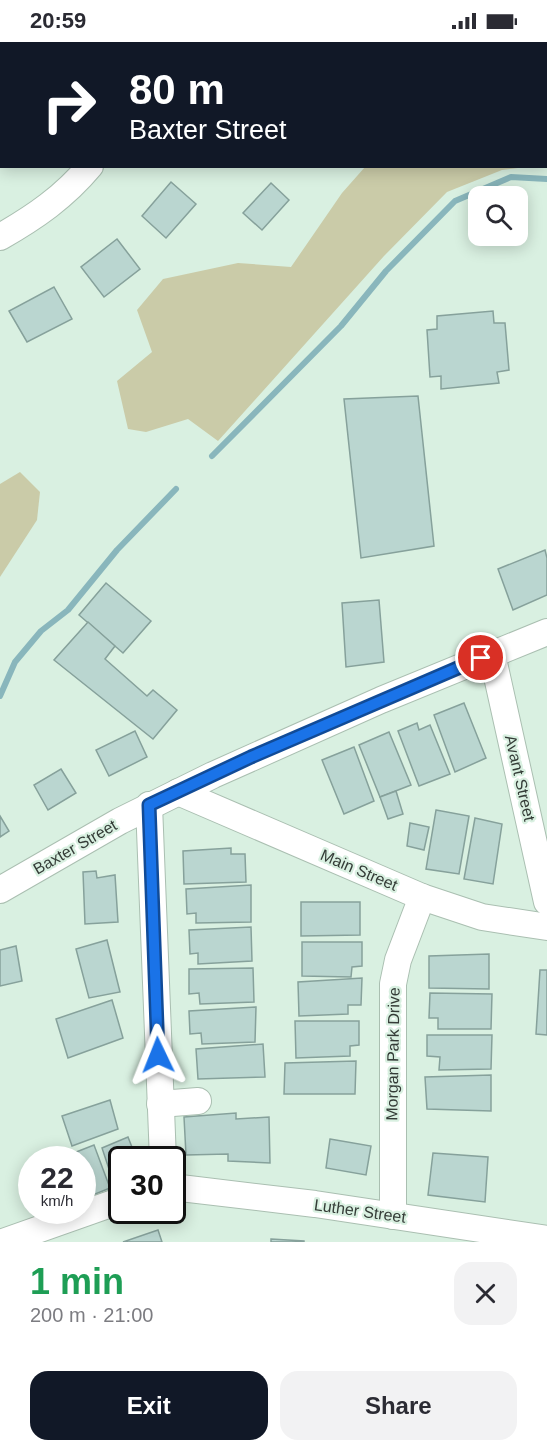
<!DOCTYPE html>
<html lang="en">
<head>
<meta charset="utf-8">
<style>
	body { margin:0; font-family:Arial,sans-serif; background:#f2f2f3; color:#2b2b33; height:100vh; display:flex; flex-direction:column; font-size:22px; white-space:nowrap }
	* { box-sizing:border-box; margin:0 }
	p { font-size:20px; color:#7c7c81 }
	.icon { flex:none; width:33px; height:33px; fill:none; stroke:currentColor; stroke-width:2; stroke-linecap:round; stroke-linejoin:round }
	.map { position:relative; height:1200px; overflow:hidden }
	.sheet { display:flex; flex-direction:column; background:#fff; flex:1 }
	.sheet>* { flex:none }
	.top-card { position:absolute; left:0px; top:0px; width:548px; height:126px; box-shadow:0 3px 15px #0003; background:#111827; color:#fff; overflow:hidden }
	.controls { position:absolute; left:468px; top:144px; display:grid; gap:12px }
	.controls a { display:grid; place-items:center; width:60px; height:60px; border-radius:12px; background:#fff; box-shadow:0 3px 15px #0003; font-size:30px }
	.speed { position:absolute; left:18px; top:1104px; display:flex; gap:12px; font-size:30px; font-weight:700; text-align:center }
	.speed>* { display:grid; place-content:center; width:78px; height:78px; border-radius:50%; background:#fff; box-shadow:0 3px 15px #0003; line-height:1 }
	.speed small { font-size:15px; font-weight:400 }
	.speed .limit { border:3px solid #111; border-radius:9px; background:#fff; color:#111 }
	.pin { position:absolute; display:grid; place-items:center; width:51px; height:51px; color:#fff; margin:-26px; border:3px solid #fff; border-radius:50%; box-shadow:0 2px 6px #0007 }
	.me { position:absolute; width:66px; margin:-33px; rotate:358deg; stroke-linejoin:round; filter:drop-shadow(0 0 4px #0008) }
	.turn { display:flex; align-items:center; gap:21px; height:126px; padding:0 30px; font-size:27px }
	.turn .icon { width:78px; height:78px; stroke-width:2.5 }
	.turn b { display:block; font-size:42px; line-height:51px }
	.round { display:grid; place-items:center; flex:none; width:63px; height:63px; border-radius:18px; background:#f2f2f3 }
	.summary { display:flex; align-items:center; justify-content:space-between; height:102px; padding:0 30px }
	h1 { font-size:36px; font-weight:700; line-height:45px; color:#1e9e55 }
	.action { display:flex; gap:12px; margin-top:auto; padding:12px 30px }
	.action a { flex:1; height:69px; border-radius:18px; background:#111827; color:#fff; font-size:24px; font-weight:700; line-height:69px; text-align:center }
	.action a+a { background:#f2f2f3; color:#2b2b33 }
	.status { display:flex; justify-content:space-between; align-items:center; height:42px; padding:0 30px; background:#fff; direction:ltr }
	.status svg { height:16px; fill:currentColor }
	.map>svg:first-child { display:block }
</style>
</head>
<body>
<div class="status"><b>20:59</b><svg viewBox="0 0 49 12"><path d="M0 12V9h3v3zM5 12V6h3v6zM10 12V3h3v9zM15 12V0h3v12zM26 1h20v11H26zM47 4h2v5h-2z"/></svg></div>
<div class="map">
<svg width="547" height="1200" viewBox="0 0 547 1200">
	<rect width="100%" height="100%" fill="#d9f0e1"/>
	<g fill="#cacba8">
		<polygon points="365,125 526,125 502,128 447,150 384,214 218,399 188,377 146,390 128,387 117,339 152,310 137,268 163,237 238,221 291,225 342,151"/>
		<polygon points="20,430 40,450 37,478 0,535 0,442"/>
	</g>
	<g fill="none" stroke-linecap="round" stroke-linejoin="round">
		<g stroke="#89b6bc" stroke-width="6">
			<polyline points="212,414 341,284 386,229 455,159 511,135 547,137"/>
			<polyline points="0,654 15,620 41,589 68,568 117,508 176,447"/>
		</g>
	</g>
	<g fill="#bad6d0" stroke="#86a19b" stroke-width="1.5">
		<polygon points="171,140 196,162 166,196 142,174"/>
		<polygon points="271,141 289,158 262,188 243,171"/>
		<polygon points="117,197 140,227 104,255 81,225"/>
		<polygon points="54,245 72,277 27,300 9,269"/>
		<polygon points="493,269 494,281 505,281 509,328 497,330 499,341 441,347 441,334 430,335 427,288 437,287 437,274"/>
		<polygon points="418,354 434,504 361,516 344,357"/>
		<polygon points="545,508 547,516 547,553 513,568 498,527"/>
		<polygon points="106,541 151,579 123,611 79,573"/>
		<polygon points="379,558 384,620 346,625 342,561"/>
		<polygon points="88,580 115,604 105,617 147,654 153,648 177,668 153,697 54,618"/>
		<polygon points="464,661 486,716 455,730 434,673"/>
		<polygon points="417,681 419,688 430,683 450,732 419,744 398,689"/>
		<polygon points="135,689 147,715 109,734 96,708"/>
		<polygon points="389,690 411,743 380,755 359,703"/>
		<polygon points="354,705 374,759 344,772 322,718"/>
		<polygon points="61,727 76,751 48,768 34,743"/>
		<polygon points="396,749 403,772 388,777 380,755"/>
		<polygon points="436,768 469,774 459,832 426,827"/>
		<polygon points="0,774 9,789 0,795"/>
		<polygon points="475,776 502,782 493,842 464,837"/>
		<polygon points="410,781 429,785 424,808 407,804"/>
		<polygon points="231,806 231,812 245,812 246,840 184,842 183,809"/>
		<polygon points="96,829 97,836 115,833 118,880 85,882 83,830"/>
		<polygon points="251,843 251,880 196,881 196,871 187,872 186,847"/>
		<polygon points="301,860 360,860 360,893 301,894"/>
		<polygon points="251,885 252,919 198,922 198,911 190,912 189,888"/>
		<polygon points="107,898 120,950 89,956 76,907"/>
		<polygon points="302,900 362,900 362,924 352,925 351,935 302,934"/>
		<polygon points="16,904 22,939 0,944 0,908"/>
		<polygon points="489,912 489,947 429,946 429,914"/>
		<polygon points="253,926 254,960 200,962 199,951 189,952 189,927"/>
		<polygon points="540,928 547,928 547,993 536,992"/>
		<polygon points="362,936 361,963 348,963 348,972 299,974 298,940"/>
		<polygon points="430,951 492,952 491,987 438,987 438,976 429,976"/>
		<polygon points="112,958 123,996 68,1016 56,977"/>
		<polygon points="256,965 255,1000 202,1002 201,991 190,992 189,969"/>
		<polygon points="295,979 359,979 359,1003 350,1004 350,1014 296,1016"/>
		<polygon points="427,993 492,993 491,1027 439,1028 440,1015 427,1014"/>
		<polygon points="263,1002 265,1035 198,1037 196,1007"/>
		<polygon points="356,1019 355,1052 284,1052 285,1021"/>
		<polygon points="491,1033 491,1069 427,1067 425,1035"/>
		<polygon points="110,1058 118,1087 72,1104 62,1074"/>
		<polygon points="236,1071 236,1077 269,1075 270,1121 228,1119 228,1112 186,1113 184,1075"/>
		<polygon points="128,1095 137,1118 122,1118 122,1142 115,1145 102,1106"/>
		<polygon points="330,1097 371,1104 366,1133 326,1126"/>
		<polygon points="94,1103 110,1146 83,1157 82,1118 67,1118 66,1114"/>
		<polygon points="433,1111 488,1115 485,1160 428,1153"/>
		<polygon points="158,1188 162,1200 123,1200"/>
		<polygon points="271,1197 304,1199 304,1200 271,1200"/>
	</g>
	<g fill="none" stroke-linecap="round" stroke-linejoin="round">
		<defs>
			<g id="minor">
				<polyline points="186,2 187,0"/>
				<path d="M 0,195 C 35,175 64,155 90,124"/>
				<polyline points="492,612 547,860"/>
				<polyline points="178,750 422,855 482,875 547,885"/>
				<polyline points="149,763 163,1118"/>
				<polyline points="0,848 120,779 213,733 381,658 547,590"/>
				<polyline points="160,1062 198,1059"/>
				<polyline points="172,1145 315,1162 547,1197"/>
				<polyline points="393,1174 393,942 398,918 422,855"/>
				<polyline points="3,1200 122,1158"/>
			</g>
		</defs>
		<use href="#minor" stroke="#aabfb1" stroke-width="28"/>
		<use href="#minor" stroke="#fff" stroke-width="26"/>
	</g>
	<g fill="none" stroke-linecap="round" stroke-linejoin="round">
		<defs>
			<polyline id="route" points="158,1013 149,763 251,715 481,616"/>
		</defs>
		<use href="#route" stroke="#114b97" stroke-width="15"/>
		<use href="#route" stroke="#1a73e8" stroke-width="10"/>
	</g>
	<g text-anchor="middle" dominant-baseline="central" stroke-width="4.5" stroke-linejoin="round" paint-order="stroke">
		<g font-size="16" fill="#343c37" stroke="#d9f0e1">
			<text transform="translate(520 736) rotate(77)">Avant Street</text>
			<text transform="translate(75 805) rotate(-30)">Baxter Street</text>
			<text transform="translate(359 828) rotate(23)">Main Street</text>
			<text transform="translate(393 1012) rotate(-89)">Morgan Park Drive</text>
			<text transform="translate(360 1169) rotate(8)">Luther Street</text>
		</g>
	</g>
</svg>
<div class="controls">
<a><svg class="icon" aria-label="search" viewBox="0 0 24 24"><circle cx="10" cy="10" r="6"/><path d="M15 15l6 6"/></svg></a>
</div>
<div class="speed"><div>22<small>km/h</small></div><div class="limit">30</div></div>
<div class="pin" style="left:481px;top:616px;background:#d93025"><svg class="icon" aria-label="arrive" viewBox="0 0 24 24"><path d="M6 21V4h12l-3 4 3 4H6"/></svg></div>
<svg class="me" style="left:158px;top:1013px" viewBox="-20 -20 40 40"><path d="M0-17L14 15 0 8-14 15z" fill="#1a73e8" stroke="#fff" stroke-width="4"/></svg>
<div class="top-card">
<div class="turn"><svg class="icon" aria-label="right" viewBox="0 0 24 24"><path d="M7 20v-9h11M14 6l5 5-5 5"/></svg><div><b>80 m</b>Baxter Street</div></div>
</div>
</div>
<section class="sheet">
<div class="summary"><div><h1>1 min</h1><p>200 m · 21:00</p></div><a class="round"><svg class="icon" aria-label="close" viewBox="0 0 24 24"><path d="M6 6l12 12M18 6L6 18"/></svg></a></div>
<div class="action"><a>Exit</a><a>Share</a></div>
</section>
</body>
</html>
